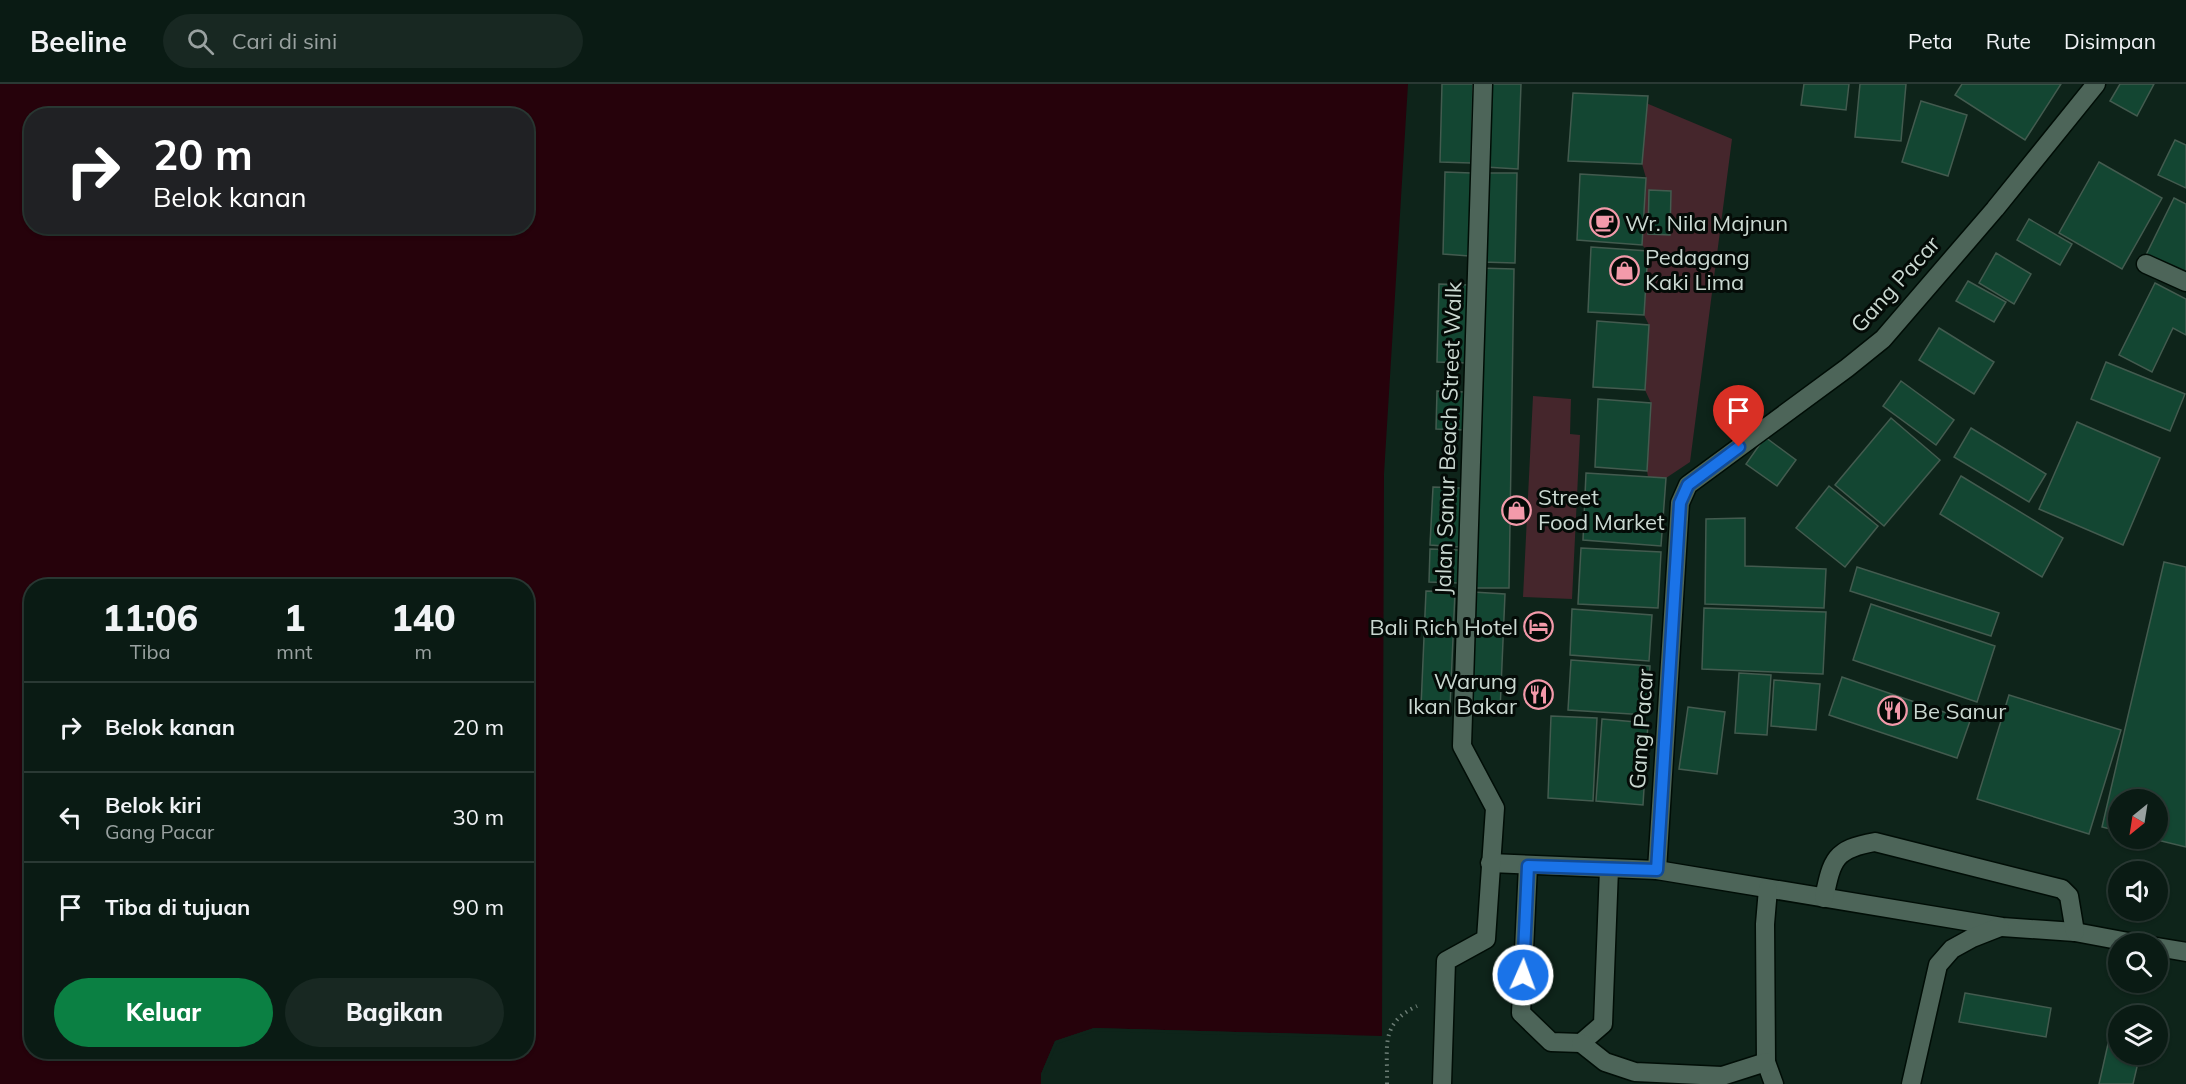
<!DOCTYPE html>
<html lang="id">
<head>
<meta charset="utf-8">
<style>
	body { margin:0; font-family:Mulish,sans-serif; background:#182822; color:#f1f3f6; height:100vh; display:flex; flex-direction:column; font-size:22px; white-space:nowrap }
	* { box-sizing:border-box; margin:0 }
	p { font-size:20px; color:#99a1a0 }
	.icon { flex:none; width:33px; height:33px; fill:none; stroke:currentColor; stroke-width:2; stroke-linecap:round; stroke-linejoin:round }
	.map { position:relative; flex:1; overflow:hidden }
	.panel { position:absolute; left:24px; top:495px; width:510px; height:480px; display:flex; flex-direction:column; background:#0a1b14; border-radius:24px; box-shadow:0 2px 4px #0004,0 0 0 2px #2a3934 }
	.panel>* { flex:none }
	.top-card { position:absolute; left:24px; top:24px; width:510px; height:126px; border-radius:24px; box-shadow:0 2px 4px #0004,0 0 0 2px #2a3934; background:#202124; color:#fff; overflow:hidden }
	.needle { width:39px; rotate:210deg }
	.controls { position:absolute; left:2108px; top:705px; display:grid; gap:12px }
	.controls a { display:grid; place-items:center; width:60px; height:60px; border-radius:50%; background:#0a1b14; box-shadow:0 2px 4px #0004,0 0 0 2px #2a3934; font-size:30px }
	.pin { position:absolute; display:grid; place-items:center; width:51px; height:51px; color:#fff; margin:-62px -26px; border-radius:50% 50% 50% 0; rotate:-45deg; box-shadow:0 0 6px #0007 }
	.pin .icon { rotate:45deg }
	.me { position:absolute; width:66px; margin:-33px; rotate:2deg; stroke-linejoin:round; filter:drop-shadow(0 0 4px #0008) }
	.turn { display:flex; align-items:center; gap:21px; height:126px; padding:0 30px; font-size:27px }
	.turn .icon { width:78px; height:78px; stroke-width:2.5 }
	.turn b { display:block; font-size:42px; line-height:51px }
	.eta { display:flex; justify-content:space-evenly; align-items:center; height:102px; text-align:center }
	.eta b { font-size:36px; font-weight:800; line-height:42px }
	.cta { display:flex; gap:12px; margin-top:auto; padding:12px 30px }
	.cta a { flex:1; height:69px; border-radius:36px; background:#0b8043; color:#fff; font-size:24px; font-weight:800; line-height:69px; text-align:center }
	.cta a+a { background:#182822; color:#f1f3f6 }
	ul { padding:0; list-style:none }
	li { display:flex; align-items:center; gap:18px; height:90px; padding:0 30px; border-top:2px solid #2a3934 }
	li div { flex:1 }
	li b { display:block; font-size:22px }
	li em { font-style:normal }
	header { display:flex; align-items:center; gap:36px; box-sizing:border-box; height:84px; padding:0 30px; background:#0a1b14; border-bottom:2px solid #2a3934 }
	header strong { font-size:28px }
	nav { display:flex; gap:33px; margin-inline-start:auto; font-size:21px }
	.search { width:420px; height:54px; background:#182822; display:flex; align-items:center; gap:15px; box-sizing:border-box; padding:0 21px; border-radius:33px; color:#99a1a0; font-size:22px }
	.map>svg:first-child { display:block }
</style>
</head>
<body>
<header>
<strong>Beeline</strong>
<div class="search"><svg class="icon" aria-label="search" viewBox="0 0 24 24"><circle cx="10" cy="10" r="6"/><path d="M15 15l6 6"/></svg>Cari di sini</div>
<nav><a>Peta</a><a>Rute</a><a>Disimpan</a></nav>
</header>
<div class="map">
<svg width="2186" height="1000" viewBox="0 0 2186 1000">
	<rect width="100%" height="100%" fill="#0e241a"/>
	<g fill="#45262c">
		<polygon points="1646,19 1732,55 1690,378 1666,394 1648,393 1647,387 1651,319 1645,306 1649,241 1644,231 1648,167 1642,161 1646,94 1642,80"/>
		<polygon points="1533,312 1571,315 1570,350 1580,351 1572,515 1523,513"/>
	</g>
	<path fill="#26020b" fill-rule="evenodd" d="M 0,0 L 1408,0 L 1384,390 L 1382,952 L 1094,944 L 1055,957 L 1041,990 L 1041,1000 L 0,1000 ZM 32,32 L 526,32 L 526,142 L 32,142 ZM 32,502 L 526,502 L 526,968 L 32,968 Z"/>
	<polygon fill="#0e241a" points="1094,944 1349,951 1349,954 1094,947 1057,960 1044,990 1044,1000 1041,1000 1041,990 1055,957"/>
	<g fill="#134632" stroke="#435b4f" stroke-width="1.5">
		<polygon points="1442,0 1473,0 1471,79 1440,78"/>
		<polygon points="1488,0 1521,0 1518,85 1485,83"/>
		<polygon points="1804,0 1849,0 1846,26 1801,21"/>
		<polygon points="1860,0 1906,0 1901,57 1855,53"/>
		<polygon points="1962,0 2061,0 2025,56 1955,11"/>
		<polygon points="2120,0 2154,0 2137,32 2110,17"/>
		<polygon points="1573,9 1648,12 1642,80 1568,77"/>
		<polygon points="1921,17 1967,31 1948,92 1902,78"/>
		<polygon points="2175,56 2186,61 2186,104 2158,91"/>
		<polygon points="2099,78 2162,114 2122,185 2059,149"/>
		<polygon points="1445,88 1471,89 1469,172 1443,170"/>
		<polygon points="1485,89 1517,89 1515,179 1482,178"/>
		<polygon points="1580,90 1646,94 1642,161 1577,156"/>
		<polygon points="1649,106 1671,107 1670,151 1648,150"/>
		<polygon points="2174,114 2186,120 2186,193 2145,173"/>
		<polygon points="2029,135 2072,160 2060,181 2017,156"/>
		<polygon points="1591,163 1648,167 1644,231 1588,228"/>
		<polygon points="1996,169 2031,190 2014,220 1979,199"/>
		<polygon points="1478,184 1514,185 1509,504 1473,504"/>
		<polygon points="1968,197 2006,218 1994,238 1956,217"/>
		<polygon points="2155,199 2186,215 2186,251 2173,244 2152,288 2119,271"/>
		<polygon points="1439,200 1469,201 1467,279 1437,278"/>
		<polygon points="1597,237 1649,241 1645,306 1593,303"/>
		<polygon points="1939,244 1994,278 1974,310 1919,276"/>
		<polygon points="2106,278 2185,310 2170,347 2091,315"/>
		<polygon points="1901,297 1954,336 1936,361 1883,322"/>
		<polygon points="1437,307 1465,308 1464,346 1436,345"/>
		<polygon points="1598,315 1651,319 1647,387 1595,383"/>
		<polygon points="1891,334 1940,376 1884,442 1835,401"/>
		<polygon points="2077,338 2160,374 2123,461 2039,425"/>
		<polygon points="1971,344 2046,390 2029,418 1954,373"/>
		<polygon points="1765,353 1796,376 1777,402 1746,380"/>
		<polygon points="1586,389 1666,394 1661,462 1583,456"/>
		<polygon points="1961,392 2063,454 2042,493 1940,430"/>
		<polygon points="1829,402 1878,442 1845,483 1796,444"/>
		<polygon points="1433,403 1461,404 1459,463 1430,461"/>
		<polygon points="1745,434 1745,482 1826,485 1824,524 1705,520 1706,435"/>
		<polygon points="1581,464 1661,468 1658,524 1578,520"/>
		<polygon points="1430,465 1459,466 1458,499 1429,498"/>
		<polygon points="2164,478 2186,483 2186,763 2149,754 2157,754 2157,716 2118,716 2118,747 2102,743"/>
		<polygon points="1857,483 1999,529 1991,552 1850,507"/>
		<polygon points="1426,507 1455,508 1450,624 1421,623"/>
		<polygon points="1473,508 1505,510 1500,627 1468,625"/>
		<polygon points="1871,520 1995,562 1977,618 1853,576"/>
		<polygon points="1704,524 1826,528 1823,590 1702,585"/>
		<polygon points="1572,525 1652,531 1649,577 1570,571"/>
		<polygon points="1571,576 1650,582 1647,631 1568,626"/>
		<polygon points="1739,589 1771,591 1767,651 1735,649"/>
		<polygon points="1842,593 1970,637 1957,674 1829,631"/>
		<polygon points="1774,596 1820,600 1816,646 1771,642"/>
		<polygon points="2009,611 2121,646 2089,750 1977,715"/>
		<polygon points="1688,623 1725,628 1717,690 1679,685"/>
		<polygon points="1551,632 1597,634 1593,717 1548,714"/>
		<polygon points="1602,635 1648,639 1643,721 1596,717"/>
		<polygon points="1965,909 2051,924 2046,953 1959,938"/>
		<polygon points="2108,960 2118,963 2118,970 2140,970 2133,1000 2099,1000"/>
	</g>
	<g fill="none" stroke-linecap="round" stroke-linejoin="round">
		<defs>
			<g id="minor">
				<polyline points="2146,180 2186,198"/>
				<polyline points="1490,779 1657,786 2002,843 2075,848 2139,860"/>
				<polyline points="1528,782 1521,929 1551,958 1581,959 1603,940 1609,785"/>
				<polyline points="1657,786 1680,419 1688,401 1847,284 1883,255 1995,125 2096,0"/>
				<polyline points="1768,805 1765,840 1766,978 1774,1000"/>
				<path d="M 1824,814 C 1832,776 1834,765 1875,758 L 2062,805 L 2069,812 L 2075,848"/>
				<polyline points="2157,863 2186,868"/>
				<polyline points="1581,959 1605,978 1635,988 1722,992 1766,978"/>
				<polyline points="1442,1000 1446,877 1486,855 1495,724 1462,662 1483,0"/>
				<polyline points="1911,1000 1938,881 1952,865 1972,854 2000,843"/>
			</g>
		</defs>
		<use href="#minor" stroke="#000d06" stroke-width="21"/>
		<path stroke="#6d7e76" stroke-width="4" stroke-dasharray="1.5 4.5" stroke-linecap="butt" d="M 1387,1000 C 1388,963 1379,940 1417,922"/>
		<use href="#minor" stroke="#4d6559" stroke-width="18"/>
	</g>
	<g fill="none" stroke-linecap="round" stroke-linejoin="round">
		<defs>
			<polyline id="route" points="1523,891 1528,782 1657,786 1680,419 1688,401 1739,363"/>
		</defs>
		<use href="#route" stroke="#114b97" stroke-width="15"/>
		<use href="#route" stroke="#1a73e8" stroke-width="10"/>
	</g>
	<defs>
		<symbol id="cafe-ring" viewBox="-11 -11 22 22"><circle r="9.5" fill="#040b07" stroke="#f39aaa" stroke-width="1.5"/><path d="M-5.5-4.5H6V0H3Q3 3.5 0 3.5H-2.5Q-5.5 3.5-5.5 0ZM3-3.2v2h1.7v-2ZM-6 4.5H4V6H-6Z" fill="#f39aaa"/></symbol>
		<symbol id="shop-ring" viewBox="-11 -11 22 22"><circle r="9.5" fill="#040b07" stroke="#f39aaa" stroke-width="1.5"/><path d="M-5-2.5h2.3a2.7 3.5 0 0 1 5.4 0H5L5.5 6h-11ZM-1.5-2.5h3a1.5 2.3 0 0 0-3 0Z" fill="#f39aaa"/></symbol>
		<symbol id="hotel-ring" viewBox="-11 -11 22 22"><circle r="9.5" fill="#040b07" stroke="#f39aaa" stroke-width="1.5"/><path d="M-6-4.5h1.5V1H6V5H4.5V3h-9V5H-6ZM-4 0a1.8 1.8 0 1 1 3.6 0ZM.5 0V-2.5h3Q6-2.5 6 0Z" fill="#f39aaa"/></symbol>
		<symbol id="restaurant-ring" viewBox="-11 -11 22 22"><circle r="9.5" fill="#040b07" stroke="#f39aaa" stroke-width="1.5"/><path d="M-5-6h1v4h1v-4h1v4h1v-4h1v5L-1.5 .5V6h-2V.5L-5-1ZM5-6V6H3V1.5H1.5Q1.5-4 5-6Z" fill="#f39aaa"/></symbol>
	</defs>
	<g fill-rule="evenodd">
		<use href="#cafe-ring" x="1588" y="122" width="33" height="33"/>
		<use href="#shop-ring" x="1608" y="170" width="33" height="33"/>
		<use href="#shop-ring" x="1500" y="410" width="33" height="33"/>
		<use href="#hotel-ring" x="1522" y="526" width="33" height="33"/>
		<use href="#restaurant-ring" x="1522" y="594" width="33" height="33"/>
		<use href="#restaurant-ring" x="1876" y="610" width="33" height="33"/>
	</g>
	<g text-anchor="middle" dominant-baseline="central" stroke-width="6" stroke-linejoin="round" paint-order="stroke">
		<g font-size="22" fill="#cad8d1" stroke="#040b07" text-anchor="start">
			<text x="1625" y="139">Wr. Nila Majnun</text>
			<text x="1645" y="173">Pedagang<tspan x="1645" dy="25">Kaki Lima</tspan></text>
			<text x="1538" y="413">Street<tspan x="1538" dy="25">Food Market</tspan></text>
			<text x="1518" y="543" text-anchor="end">Bali Rich Hotel</text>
			<text x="1517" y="597" text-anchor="end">Warung<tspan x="1517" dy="25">Ikan Bakar</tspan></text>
			<text x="1913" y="627">Be Sanur</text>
		</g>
		<g font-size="22" fill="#cad8d1" stroke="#040b07">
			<text transform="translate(1895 200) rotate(-48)">Gang Pacar</text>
			<text transform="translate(1448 354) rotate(-88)">Jalan Sanur Beach Street Walk</text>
			<text transform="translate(1641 645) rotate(-86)">Gang Pacar</text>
		</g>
	</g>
</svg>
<div class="controls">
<a><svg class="needle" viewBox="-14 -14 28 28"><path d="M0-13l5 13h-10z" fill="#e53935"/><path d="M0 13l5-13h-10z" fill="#99a1a0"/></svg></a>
<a><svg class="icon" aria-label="sound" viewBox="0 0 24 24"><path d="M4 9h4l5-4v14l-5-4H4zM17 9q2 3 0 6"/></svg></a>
<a><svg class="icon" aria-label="search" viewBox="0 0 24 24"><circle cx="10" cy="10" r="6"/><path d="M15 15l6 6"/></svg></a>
<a><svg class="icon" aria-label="layers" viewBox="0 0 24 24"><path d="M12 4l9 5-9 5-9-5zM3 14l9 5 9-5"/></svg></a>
</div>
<div class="pin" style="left:1739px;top:363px;background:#d93025"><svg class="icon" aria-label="arrive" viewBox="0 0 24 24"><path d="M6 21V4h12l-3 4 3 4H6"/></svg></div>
<svg class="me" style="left:1523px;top:891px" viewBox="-20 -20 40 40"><circle r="17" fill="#1a73e8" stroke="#fff" stroke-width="3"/><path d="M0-11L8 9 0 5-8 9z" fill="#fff"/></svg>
<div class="top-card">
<div class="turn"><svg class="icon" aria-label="right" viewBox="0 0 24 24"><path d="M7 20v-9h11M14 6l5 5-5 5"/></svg><div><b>20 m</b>Belok kanan</div></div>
</div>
<section class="panel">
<div class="eta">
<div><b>11:06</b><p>Tiba</p></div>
<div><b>1</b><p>mnt</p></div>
<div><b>140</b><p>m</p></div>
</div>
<ul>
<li><svg class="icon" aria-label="right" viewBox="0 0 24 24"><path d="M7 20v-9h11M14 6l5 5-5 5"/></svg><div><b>Belok kanan</b></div><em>20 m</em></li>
<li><svg class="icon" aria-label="left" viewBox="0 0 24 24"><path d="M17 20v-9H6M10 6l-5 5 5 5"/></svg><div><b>Belok kiri</b><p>Gang Pacar</p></div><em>30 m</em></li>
<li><svg class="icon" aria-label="arrive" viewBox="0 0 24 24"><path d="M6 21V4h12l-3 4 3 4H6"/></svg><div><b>Tiba di tujuan</b></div><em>90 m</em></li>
</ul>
<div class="cta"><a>Keluar</a><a>Bagikan</a></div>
</section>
</div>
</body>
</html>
